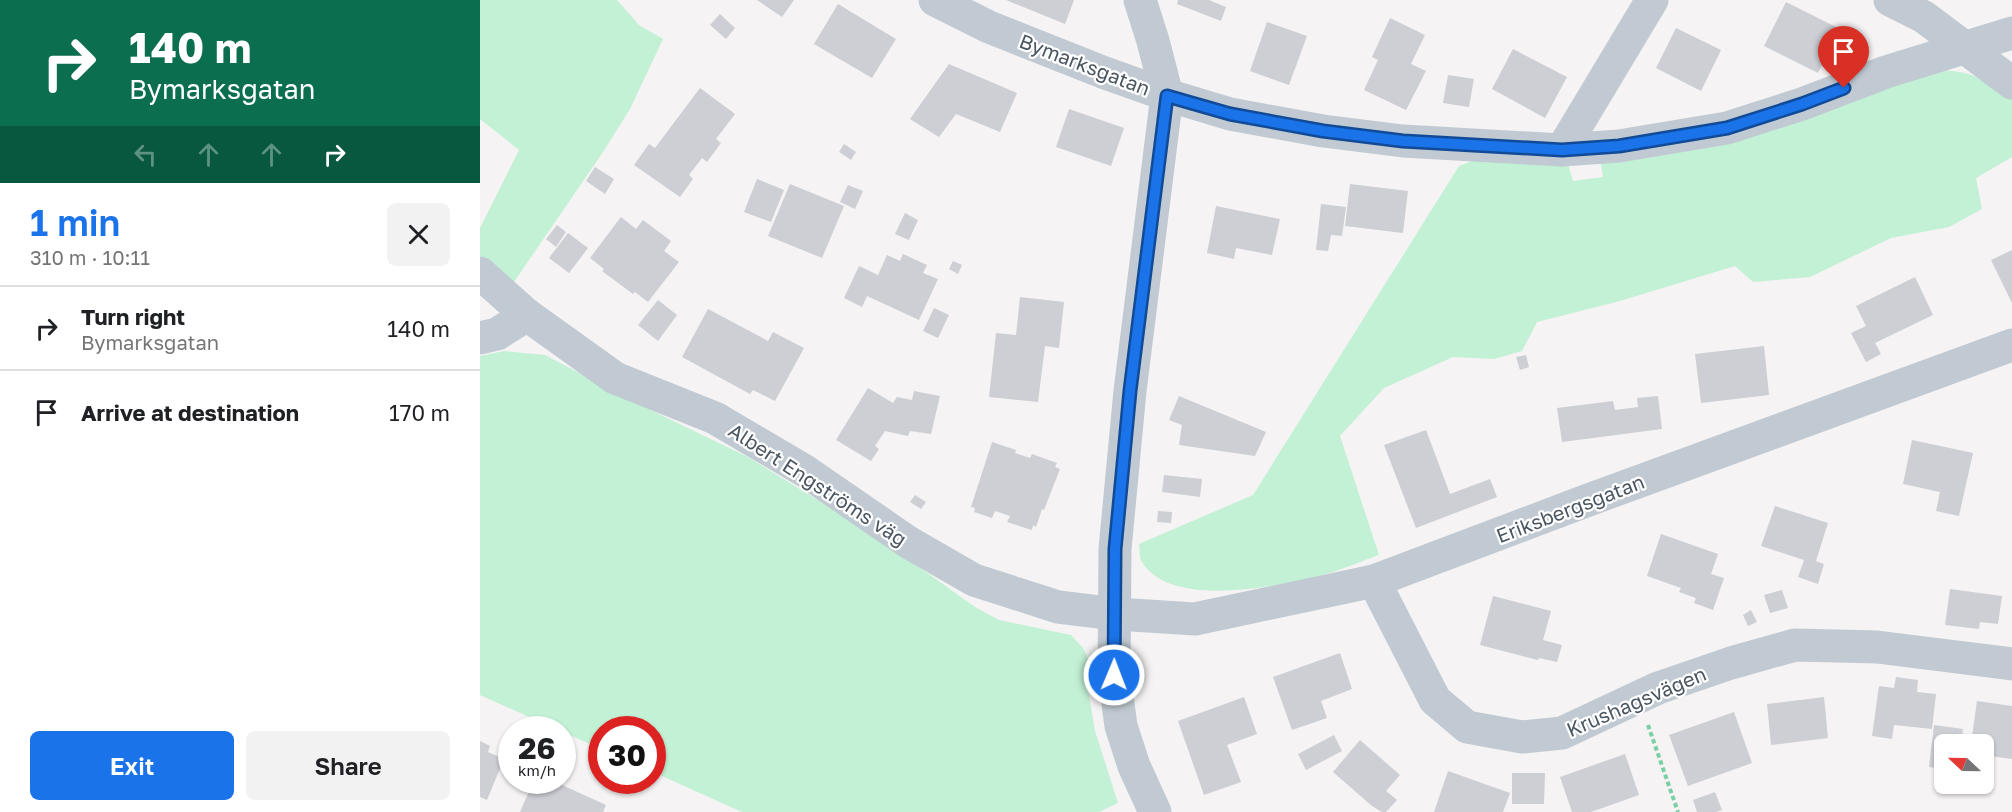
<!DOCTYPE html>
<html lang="en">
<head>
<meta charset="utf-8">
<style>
	body { margin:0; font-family:"Golos Text",sans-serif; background:#f2f2f2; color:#202124; height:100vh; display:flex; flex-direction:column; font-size:22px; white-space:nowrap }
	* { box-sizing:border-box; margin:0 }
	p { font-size:20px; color:#757577 }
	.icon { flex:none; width:33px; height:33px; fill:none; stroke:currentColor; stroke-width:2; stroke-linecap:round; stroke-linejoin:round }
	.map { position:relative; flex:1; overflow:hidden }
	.side { display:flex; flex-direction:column; background:#fff; width:480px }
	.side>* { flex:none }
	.top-card { background:#0b6e4f; color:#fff; overflow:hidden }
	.needle { width:39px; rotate:292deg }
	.controls { position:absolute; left:1454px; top:734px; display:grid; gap:12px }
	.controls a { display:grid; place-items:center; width:60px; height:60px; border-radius:9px; background:#fff; box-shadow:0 2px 4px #0004; font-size:30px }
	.speed { position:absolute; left:18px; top:716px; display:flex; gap:12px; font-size:30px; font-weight:700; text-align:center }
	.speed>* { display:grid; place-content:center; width:78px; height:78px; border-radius:50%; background:#fff; box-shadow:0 2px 4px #0004; line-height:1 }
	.speed small { font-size:15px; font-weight:400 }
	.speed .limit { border:9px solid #d22; background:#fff; color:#111 }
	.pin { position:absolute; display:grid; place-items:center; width:51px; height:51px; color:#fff; margin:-62px -26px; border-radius:50% 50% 50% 0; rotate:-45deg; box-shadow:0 0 6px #0007 }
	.pin .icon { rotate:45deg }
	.me { position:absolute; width:66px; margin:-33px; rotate:1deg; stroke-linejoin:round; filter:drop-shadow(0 0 4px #0008) }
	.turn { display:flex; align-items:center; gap:21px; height:126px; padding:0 30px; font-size:27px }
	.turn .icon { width:78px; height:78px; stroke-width:2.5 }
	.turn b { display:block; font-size:42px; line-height:51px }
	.lanes { display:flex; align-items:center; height:57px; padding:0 30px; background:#0003; justify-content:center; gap:30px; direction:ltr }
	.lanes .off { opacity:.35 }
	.round { display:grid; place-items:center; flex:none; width:63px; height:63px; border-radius:9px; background:#f2f2f2 }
	.summary { display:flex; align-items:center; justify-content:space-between; height:102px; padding:0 30px }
	h1 { font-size:36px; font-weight:600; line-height:45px; color:#1a73e8 }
	.button { display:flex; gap:12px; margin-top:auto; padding:12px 30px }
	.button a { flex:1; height:69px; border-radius:9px; background:#1a73e8; color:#fff; font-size:24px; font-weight:600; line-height:69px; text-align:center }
	.button a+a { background:#f2f2f2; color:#202124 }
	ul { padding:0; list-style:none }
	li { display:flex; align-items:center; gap:18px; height:84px; padding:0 30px; border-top:2px solid #e0e0e0 }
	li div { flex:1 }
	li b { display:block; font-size:22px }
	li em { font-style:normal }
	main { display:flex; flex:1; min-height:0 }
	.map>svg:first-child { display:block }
</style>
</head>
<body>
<main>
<section class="side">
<div class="top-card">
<div class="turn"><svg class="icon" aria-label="right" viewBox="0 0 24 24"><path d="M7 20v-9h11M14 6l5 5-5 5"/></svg><div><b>140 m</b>Bymarksgatan</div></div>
<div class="lanes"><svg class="icon off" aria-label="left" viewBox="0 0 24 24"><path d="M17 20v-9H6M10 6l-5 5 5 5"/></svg><svg class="icon off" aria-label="ahead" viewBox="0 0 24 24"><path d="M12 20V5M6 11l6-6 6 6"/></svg><svg class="icon off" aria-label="ahead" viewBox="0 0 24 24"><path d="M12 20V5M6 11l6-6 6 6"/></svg><svg class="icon" aria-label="right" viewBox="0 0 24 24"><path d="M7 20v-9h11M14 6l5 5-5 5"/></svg></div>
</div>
<div class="summary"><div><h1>1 min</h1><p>310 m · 10:11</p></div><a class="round"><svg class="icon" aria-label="close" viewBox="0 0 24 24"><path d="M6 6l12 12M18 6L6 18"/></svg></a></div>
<ul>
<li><svg class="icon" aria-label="right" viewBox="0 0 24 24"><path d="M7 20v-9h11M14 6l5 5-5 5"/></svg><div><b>Turn right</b><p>Bymarksgatan</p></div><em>140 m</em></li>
<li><svg class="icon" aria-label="arrive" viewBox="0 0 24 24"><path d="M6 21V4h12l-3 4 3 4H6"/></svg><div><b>Arrive at destination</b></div><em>170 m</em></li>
</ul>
<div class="button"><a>Exit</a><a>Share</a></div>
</section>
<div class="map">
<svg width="1532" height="812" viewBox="0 0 1532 812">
	<rect width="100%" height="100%" fill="#f5f3f3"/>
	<g fill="#c3f1d5">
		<polygon points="0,0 137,0 159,25 183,39 150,109 123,152 34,282 0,256 0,228 39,150 0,119"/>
		<path d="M 1451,70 C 1490,70 1500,77 1532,97 L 1532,157 L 1496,178 L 1502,209 L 1469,227 L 1411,238 L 1330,277 L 1273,282 L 1255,266 L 1140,301 L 1057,322 L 1042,351 L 1014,359 L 973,357 L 904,388 L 860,436 L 899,555 C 882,561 864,569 846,574 C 802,586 691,610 662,562 C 659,558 660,550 659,544 L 773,495 L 979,166 L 995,160 L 1087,160 L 1093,181 L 1123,177 L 1120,158 Z"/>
		<polygon points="24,351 65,355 158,404 266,456 390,532 495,607 519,620 591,635 603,648 609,661 608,689 615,731 638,803 619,812 262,812 173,772 172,729 122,729 121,749 83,732 82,729 76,729 0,695 0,356"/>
	</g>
	<g fill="#cdcfd5">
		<polygon points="277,0 314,0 302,17"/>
		<polygon points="526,0 594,0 585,24"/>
		<polygon points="698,0 729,0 746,7 741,21 697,4"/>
		<polygon points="1306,2 1360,29 1338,73 1284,46"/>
		<polygon points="358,4 416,39 392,78 334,44"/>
		<polygon points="240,14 255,28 246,39 230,25"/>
		<polygon points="910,18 945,35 931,64 946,71 926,110 884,90 898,60 892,57"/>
		<polygon points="787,22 827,36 809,85 770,71"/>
		<polygon points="1196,28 1241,50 1221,91 1176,68"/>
		<polygon points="1033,49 1087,77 1065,118 1012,89"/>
		<polygon points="469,64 537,93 520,132 476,114 459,137 430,119"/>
		<polygon points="968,75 994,79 989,107 963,103"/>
		<polygon points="220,88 255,114 236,139 241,143 227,162 222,158 209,175 213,179 200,197 154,165 169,144 175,148"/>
		<polygon points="589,109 644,128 631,166 576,147"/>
		<polygon points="364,144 376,152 371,160 359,152"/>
		<polygon points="115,167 134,179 125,194 106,181"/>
		<polygon points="277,179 304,190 291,222 264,212"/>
		<polygon points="310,184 364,206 342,258 288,236"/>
		<polygon points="870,184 928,191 923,233 865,226"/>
		<polygon points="368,185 383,191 375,209 360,202"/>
		<polygon points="841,204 866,207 862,236 851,235 848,251 836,250"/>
		<polygon points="736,206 800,219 792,255 756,248 754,259 727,253"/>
		<polygon points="425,213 438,220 429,240 415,234"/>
		<polygon points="141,217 156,229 163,220 191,241 184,251 199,262 168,302 155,292 153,294 122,271 124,269 110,258"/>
		<polygon points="77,225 86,232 76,247 66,239"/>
		<polygon points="88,233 108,248 89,273 69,258"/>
		<polygon points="1532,250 1532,303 1511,260"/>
		<polygon points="423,254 447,265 443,273 458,279 439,320 387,296 382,307 364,298 379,266 398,275 407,255 420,261"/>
		<polygon points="473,261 482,265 478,274 469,269"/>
		<polygon points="1435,277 1453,315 1395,343 1401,354 1386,362 1371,333 1386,326 1376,306"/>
		<polygon points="540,297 584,302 579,348 565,346 558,402 509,397 516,333 536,335"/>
		<polygon points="178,300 197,315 178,341 158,325"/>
		<polygon points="454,308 469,315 458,338 443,331"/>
		<polygon points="228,309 288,341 293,332 324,348 295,401 273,390 270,394 202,357"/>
		<polygon points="1284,346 1289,395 1221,403 1215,354"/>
		<polygon points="1046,355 1049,367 1040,370 1036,357"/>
		<polygon points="388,388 413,403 417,397 432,400 434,391 460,396 451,434 430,431 428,436 405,431 395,446 399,449 391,461 356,440"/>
		<polygon points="699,396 786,432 775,456 699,445 702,425 689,420"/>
		<polygon points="1178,396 1182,429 1082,442 1077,408 1133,401 1135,410 1158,407 1157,398"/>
		<polygon points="946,430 970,494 1010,479 1017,497 936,528 904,445"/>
		<polygon points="1432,440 1493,453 1479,516 1456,511 1460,492 1423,484"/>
		<polygon points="512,442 536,450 535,453 550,458 552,454 577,463 575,467 580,469 564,510 562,509 556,527 553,525 552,530 527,522 530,516 515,511 512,518 494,512 495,508 491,507"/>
		<polygon points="684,475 722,479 720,497 682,492"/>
		<polygon points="435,495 446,502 441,509 430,502"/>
		<polygon points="1295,506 1348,523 1336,561 1344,564 1338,584 1318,577 1324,560 1281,546"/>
		<polygon points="678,511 692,512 691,523 677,522"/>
		<polygon points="1181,534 1238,554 1231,574 1244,578 1233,610 1214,603 1216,598 1199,592 1201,588 1167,576"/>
		<polygon points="1470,589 1522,596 1518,624 1500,622 1499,629 1465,625"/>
		<polygon points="1302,590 1308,608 1290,613 1284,595"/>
		<polygon points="1013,596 1071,611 1063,640 1082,645 1077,662 1059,658 1058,660 1000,645"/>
		<polygon points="1271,610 1277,622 1268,626 1263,615"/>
		<polygon points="860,653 872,689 841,701 847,718 812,730 793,677"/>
		<polygon points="1416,677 1438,680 1437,692 1456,694 1452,729 1414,725 1412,739 1392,736 1399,686 1414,688"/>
		<polygon points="764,697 777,734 747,745 761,782 724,795 698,721"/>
		<polygon points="1344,697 1348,738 1291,745 1287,704"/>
		<polygon points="1497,701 1532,706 1532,759 1503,755 1503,744 1491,744"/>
		<polygon points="1254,712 1272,763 1208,786 1189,735"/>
		<polygon points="1454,725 1483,729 1481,744 1464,744 1464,769 1449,767"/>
		<polygon points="854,735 862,751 826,770 818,754"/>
		<polygon points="880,740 920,775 906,791 917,800 906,812 902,812 892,806 853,772"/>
		<polygon points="0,741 10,746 8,752 24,759 7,800 0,797"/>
		<polygon points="1145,754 1159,795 1111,812 1092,812 1080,777"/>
		<polygon points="968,771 1030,793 1023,812 954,812"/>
		<polygon points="1032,773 1065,773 1064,804 1032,804"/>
		<polygon points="54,780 71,780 126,805 123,812 40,812"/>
		<polygon points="1235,792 1242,810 1236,812 1217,812 1213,800"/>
	</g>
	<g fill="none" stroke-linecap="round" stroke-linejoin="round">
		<polyline stroke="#7ad0a6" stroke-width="4" stroke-dasharray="4.5 3" stroke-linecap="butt" points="1168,725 1198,812"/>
		<g stroke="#c1cad2" stroke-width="33">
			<polyline points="455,0 509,27 625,73 687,95 750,114 843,131 923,141 1082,150 1139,146 1247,128 1322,104 1406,72 1532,33"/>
			<polyline points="660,0 673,41 687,95 650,391 635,549 634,675 641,726 654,766 675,812"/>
			<polyline points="1410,0 1444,17 1532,83"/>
			<polyline points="1082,150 1172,0"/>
			<polyline points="0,273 47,315 135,378 235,418 325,471 428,542 494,580 578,607 636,614 715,619 894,581 1103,502 1532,345"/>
			<polyline points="0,338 17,334 47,315"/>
			<polyline points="894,581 955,700 987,727 1042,737 1082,733 1178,688 1251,663 1315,645 1397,647 1532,664"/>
		</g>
	</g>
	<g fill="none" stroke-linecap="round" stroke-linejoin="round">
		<defs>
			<polyline id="route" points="634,675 635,549 650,391 687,96 750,114 843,131 923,141 1082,150 1139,146 1247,128 1322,104 1364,88"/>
		</defs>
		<use href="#route" stroke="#114b97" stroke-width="15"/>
		<use href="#route" stroke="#1a73e8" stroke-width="10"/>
	</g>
	<g text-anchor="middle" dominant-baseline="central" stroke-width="4.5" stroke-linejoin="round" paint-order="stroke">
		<g font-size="20" fill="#4a5661" stroke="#fff">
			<text transform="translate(605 64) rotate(21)">Bymarksgatan</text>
			<text transform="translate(338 484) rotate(33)">Albert Engströms väg</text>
			<text transform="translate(1090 508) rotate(-21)">Eriksbergsgatan</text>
			<text transform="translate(1156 701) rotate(-23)">Krushagsvägen</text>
		</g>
	</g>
</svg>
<div class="controls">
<a><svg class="needle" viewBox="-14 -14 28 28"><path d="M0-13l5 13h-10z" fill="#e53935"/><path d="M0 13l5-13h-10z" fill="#757577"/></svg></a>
</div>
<div class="speed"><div>26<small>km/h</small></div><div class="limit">30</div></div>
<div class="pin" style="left:1364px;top:88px;background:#d93025"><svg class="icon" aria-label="arrive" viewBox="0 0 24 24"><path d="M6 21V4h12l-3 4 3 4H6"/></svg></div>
<svg class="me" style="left:634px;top:675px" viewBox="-20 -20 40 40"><circle r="17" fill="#1a73e8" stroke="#fff" stroke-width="3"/><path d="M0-11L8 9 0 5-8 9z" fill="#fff"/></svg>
</div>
</main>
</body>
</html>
